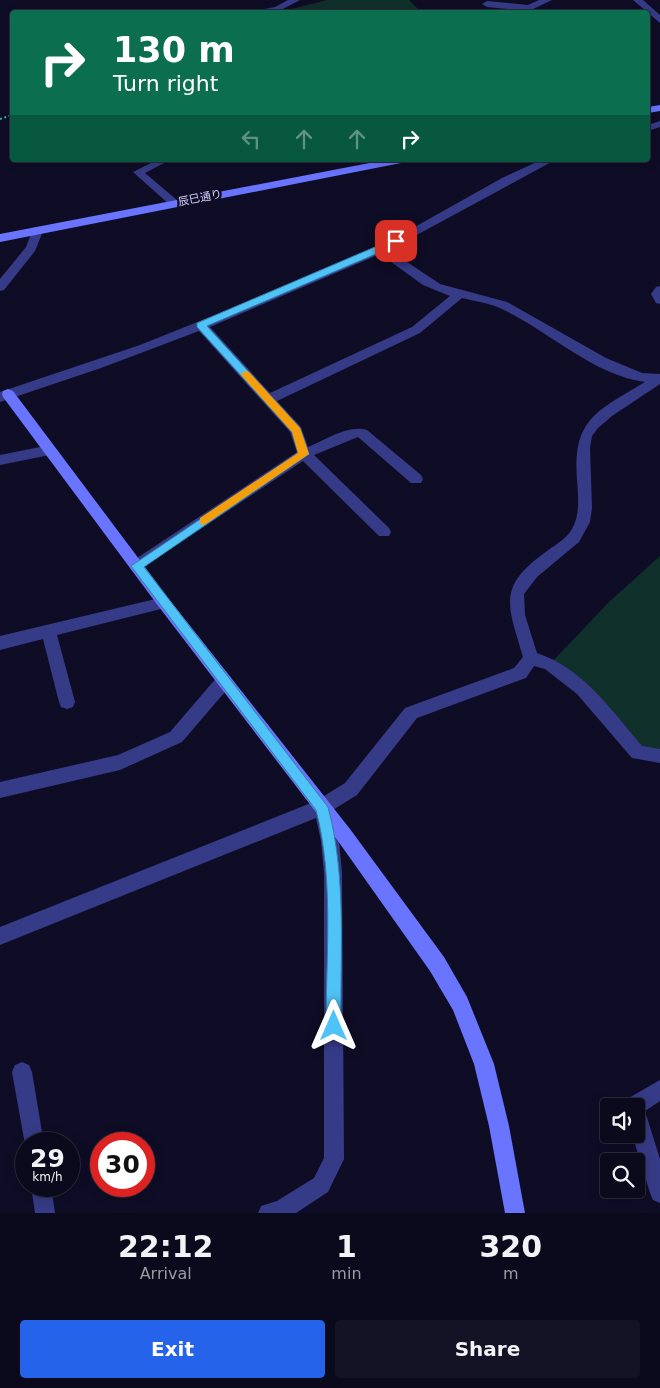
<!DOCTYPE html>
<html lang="en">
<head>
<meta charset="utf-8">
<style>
	body { margin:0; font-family:"DejaVu Sans","Noto Sans JP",sans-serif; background:#141325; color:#f1f3f6; height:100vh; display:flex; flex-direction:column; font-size:19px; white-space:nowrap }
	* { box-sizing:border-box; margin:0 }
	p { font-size:16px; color:#9a9aa3 }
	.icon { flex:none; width:28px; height:28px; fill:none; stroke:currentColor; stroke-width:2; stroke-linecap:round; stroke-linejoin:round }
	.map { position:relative; height:1213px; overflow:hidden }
	.drawer { display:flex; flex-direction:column; background:#0b0a1c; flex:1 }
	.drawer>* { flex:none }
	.hud { position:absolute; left:10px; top:10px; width:640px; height:152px; border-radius:5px; box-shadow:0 2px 12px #0003,0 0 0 1px #2b2b3b; background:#0b6e4f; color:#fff; overflow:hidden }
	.fabs { position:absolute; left:600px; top:1098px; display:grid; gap:10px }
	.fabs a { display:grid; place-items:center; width:45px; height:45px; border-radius:5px; background:#0b0a1c; box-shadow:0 2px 12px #0003,0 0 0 1px #2b2b3b; font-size:25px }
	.speed { position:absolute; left:15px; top:1132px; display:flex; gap:10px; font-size:25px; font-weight:700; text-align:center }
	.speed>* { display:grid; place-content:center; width:65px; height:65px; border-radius:50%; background:#0b0a1c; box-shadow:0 2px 12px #0003,0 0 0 1px #2b2b3b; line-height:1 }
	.speed small { font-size:12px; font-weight:400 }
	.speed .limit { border:8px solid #d22; background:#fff; color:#111 }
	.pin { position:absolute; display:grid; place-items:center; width:42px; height:42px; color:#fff; margin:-21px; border-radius:10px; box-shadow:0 2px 8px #0006 }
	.me { position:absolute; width:55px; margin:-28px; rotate:0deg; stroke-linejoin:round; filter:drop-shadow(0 0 4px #0008) }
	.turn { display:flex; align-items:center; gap:18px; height:105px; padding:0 20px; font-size:22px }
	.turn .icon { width:65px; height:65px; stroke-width:2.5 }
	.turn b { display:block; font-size:35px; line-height:42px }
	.lanes { display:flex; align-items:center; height:48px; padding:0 20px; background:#0003; justify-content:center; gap:25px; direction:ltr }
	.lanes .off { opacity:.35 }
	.eta { display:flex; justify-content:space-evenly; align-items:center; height:85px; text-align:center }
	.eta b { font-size:30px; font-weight:600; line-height:35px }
	.action { display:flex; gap:10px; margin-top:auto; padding:10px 20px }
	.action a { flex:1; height:58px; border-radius:5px; background:#2563eb; color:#fff; font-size:20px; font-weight:600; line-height:58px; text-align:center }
	.action a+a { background:#141325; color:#f1f3f6 }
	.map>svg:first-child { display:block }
</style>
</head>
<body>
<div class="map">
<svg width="660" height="1213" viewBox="0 0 660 1213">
	<rect width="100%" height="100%" fill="#0f0d26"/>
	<g fill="#10302b">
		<polygon points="327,0 409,0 421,12 280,12"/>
		<polygon points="660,556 660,759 638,753 550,664 608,603"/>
	</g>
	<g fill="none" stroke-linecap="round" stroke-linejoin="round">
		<polyline stroke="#28bca5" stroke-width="2" stroke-dasharray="2 2.5" stroke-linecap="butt" points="0,119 12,115"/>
		<g fill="#363b87" fill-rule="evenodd">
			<polygon points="288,0 300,0 277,12 249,12 275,7"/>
			<polygon points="539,0 552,0 529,11 487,7 482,4 487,1 528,5"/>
			<polygon points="633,0 643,0 660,15 660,23"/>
			<polygon points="660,121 660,127 648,131 648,125"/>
			<polygon points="152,160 165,160 166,162 145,173 178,201 178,205 170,205 133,172 153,162"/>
			<path d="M 541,160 L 555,160 L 389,250 L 440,284 L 507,302 L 606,358 L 642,373 L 660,374 L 660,384 L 612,416 L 598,428 L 592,436 L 590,448 L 592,508 L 590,522 L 579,542 L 537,577 L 524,594 L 525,615 L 537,653 C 583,668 612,711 642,746 L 660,749 L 660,763 L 632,758 L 577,694 L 545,669 L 534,666 L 526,678 L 417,718 L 357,795 L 331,811 L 339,841 L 342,873 L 344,1159 L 328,1192 L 296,1213 L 258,1213 L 261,1206 L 277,1201 L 314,1178 L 324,1158 L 324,873 L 321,841 L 316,818 L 0,945 L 0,927 L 316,801 L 345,783 L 405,708 L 514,668 L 523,657 C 508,605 496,587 547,551 C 557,544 569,537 574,525 C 580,512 578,494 577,480 C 572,419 597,411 645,382 C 591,374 548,330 500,308 C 488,303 475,301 462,298 L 420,333 L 277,401 L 301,427 L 308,447 C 325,440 349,424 367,430 L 421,475 L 423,479 L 421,483 L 411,483 L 358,437 L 314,455 L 389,528 L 391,532 L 389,536 L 379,536 L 303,461 L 136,572 L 131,570 L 129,566 L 131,562 L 297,452 L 290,432 L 199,331 L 101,368 L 0,402 L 0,392 L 140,345 L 282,288 L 397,237 L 502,178 ZM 380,254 L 423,285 L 450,296 L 412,327 L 270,393 L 210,327 Z"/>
			<polygon points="37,227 43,231 35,251 4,290 0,291 0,279 26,247 33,229"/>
			<polygon points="660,286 660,304 656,303 651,294 656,287"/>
			<polygon points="50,445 57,450 55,454 0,465 0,455"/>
			<polygon points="164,597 169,599 171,603 169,607 57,635 75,702 73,707 67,709 61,707 59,702 43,639 0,650 0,636"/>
			<polygon points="224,674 230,676 232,681 230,686 182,742 120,770 0,798 0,782 118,755 170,732 218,676"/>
			<polygon points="22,1062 29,1065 32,1072 44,1144 26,1144 26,1150 12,1072 15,1065"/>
			<polygon points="660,1080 660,1101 645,1111 660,1159 660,1203 653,1200 650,1193 632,1134 636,1134 636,1106 624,1106 627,1099"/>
			<polygon points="31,1186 51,1186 55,1213 35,1213"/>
		</g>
		<g fill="#6974ff" fill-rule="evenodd">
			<polygon points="660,105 660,111 648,113 648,107"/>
			<polygon points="385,160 406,160 401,163 0,242 0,234"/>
			<polygon points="8,389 13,391 169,599 350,829 444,957 467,997 494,1064 509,1126 525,1213 505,1213 489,1126 474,1064 453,1010 430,971 338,841 159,607 3,397 2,394 3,391"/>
		</g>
	</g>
	<path fill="#4fc3f7" stroke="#337fa1" d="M 396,238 L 399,239 L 399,243 L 383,251 L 207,326 L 300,428 L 309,454 L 144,567 L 328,807 C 347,878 340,953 341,1026 L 339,1031 L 334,1033 L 328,1031 L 326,1026 C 326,954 334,879 316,810 L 131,566 L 298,453 L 292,432 L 197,327 L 197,323 Z"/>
	<polygon fill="#f59e0b" points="246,371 249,372 300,428 309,454 204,525 200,524 200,518 298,453 292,432 242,376 241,374"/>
	<g text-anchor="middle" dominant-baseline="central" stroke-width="5" stroke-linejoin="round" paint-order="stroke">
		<g font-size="11" fill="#d3d2ff" stroke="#0f0d26">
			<text transform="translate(200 198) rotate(-11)">辰巳通り</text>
		</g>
	</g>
</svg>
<div class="fabs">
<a><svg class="icon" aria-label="sound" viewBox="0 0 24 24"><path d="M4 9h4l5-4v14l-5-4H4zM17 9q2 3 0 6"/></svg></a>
<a><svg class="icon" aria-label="search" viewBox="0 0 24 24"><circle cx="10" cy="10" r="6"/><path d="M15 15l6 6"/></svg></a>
</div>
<div class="speed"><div>29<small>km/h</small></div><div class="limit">30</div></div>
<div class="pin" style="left:396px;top:241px;background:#d93025"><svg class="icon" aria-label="arrive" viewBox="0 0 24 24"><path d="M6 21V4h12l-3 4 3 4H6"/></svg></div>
<svg class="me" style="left:334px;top:1026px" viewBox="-20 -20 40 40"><path d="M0-17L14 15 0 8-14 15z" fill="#4fc3f7" stroke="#fff" stroke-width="4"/></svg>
<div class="hud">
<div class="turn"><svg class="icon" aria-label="right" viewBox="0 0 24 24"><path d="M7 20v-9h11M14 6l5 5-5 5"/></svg><div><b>130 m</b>Turn right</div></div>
<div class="lanes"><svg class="icon off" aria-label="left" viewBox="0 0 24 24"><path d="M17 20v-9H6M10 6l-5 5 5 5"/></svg><svg class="icon off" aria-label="ahead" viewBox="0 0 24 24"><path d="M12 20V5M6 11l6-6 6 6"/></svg><svg class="icon off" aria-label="ahead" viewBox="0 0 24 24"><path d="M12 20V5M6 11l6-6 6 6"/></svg><svg class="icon" aria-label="right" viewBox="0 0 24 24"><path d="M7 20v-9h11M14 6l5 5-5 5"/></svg></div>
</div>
</div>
<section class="drawer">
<div class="eta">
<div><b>22:12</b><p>Arrival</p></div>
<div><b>1</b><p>min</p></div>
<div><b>320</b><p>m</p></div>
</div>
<div class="action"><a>Exit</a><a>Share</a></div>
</section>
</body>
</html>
